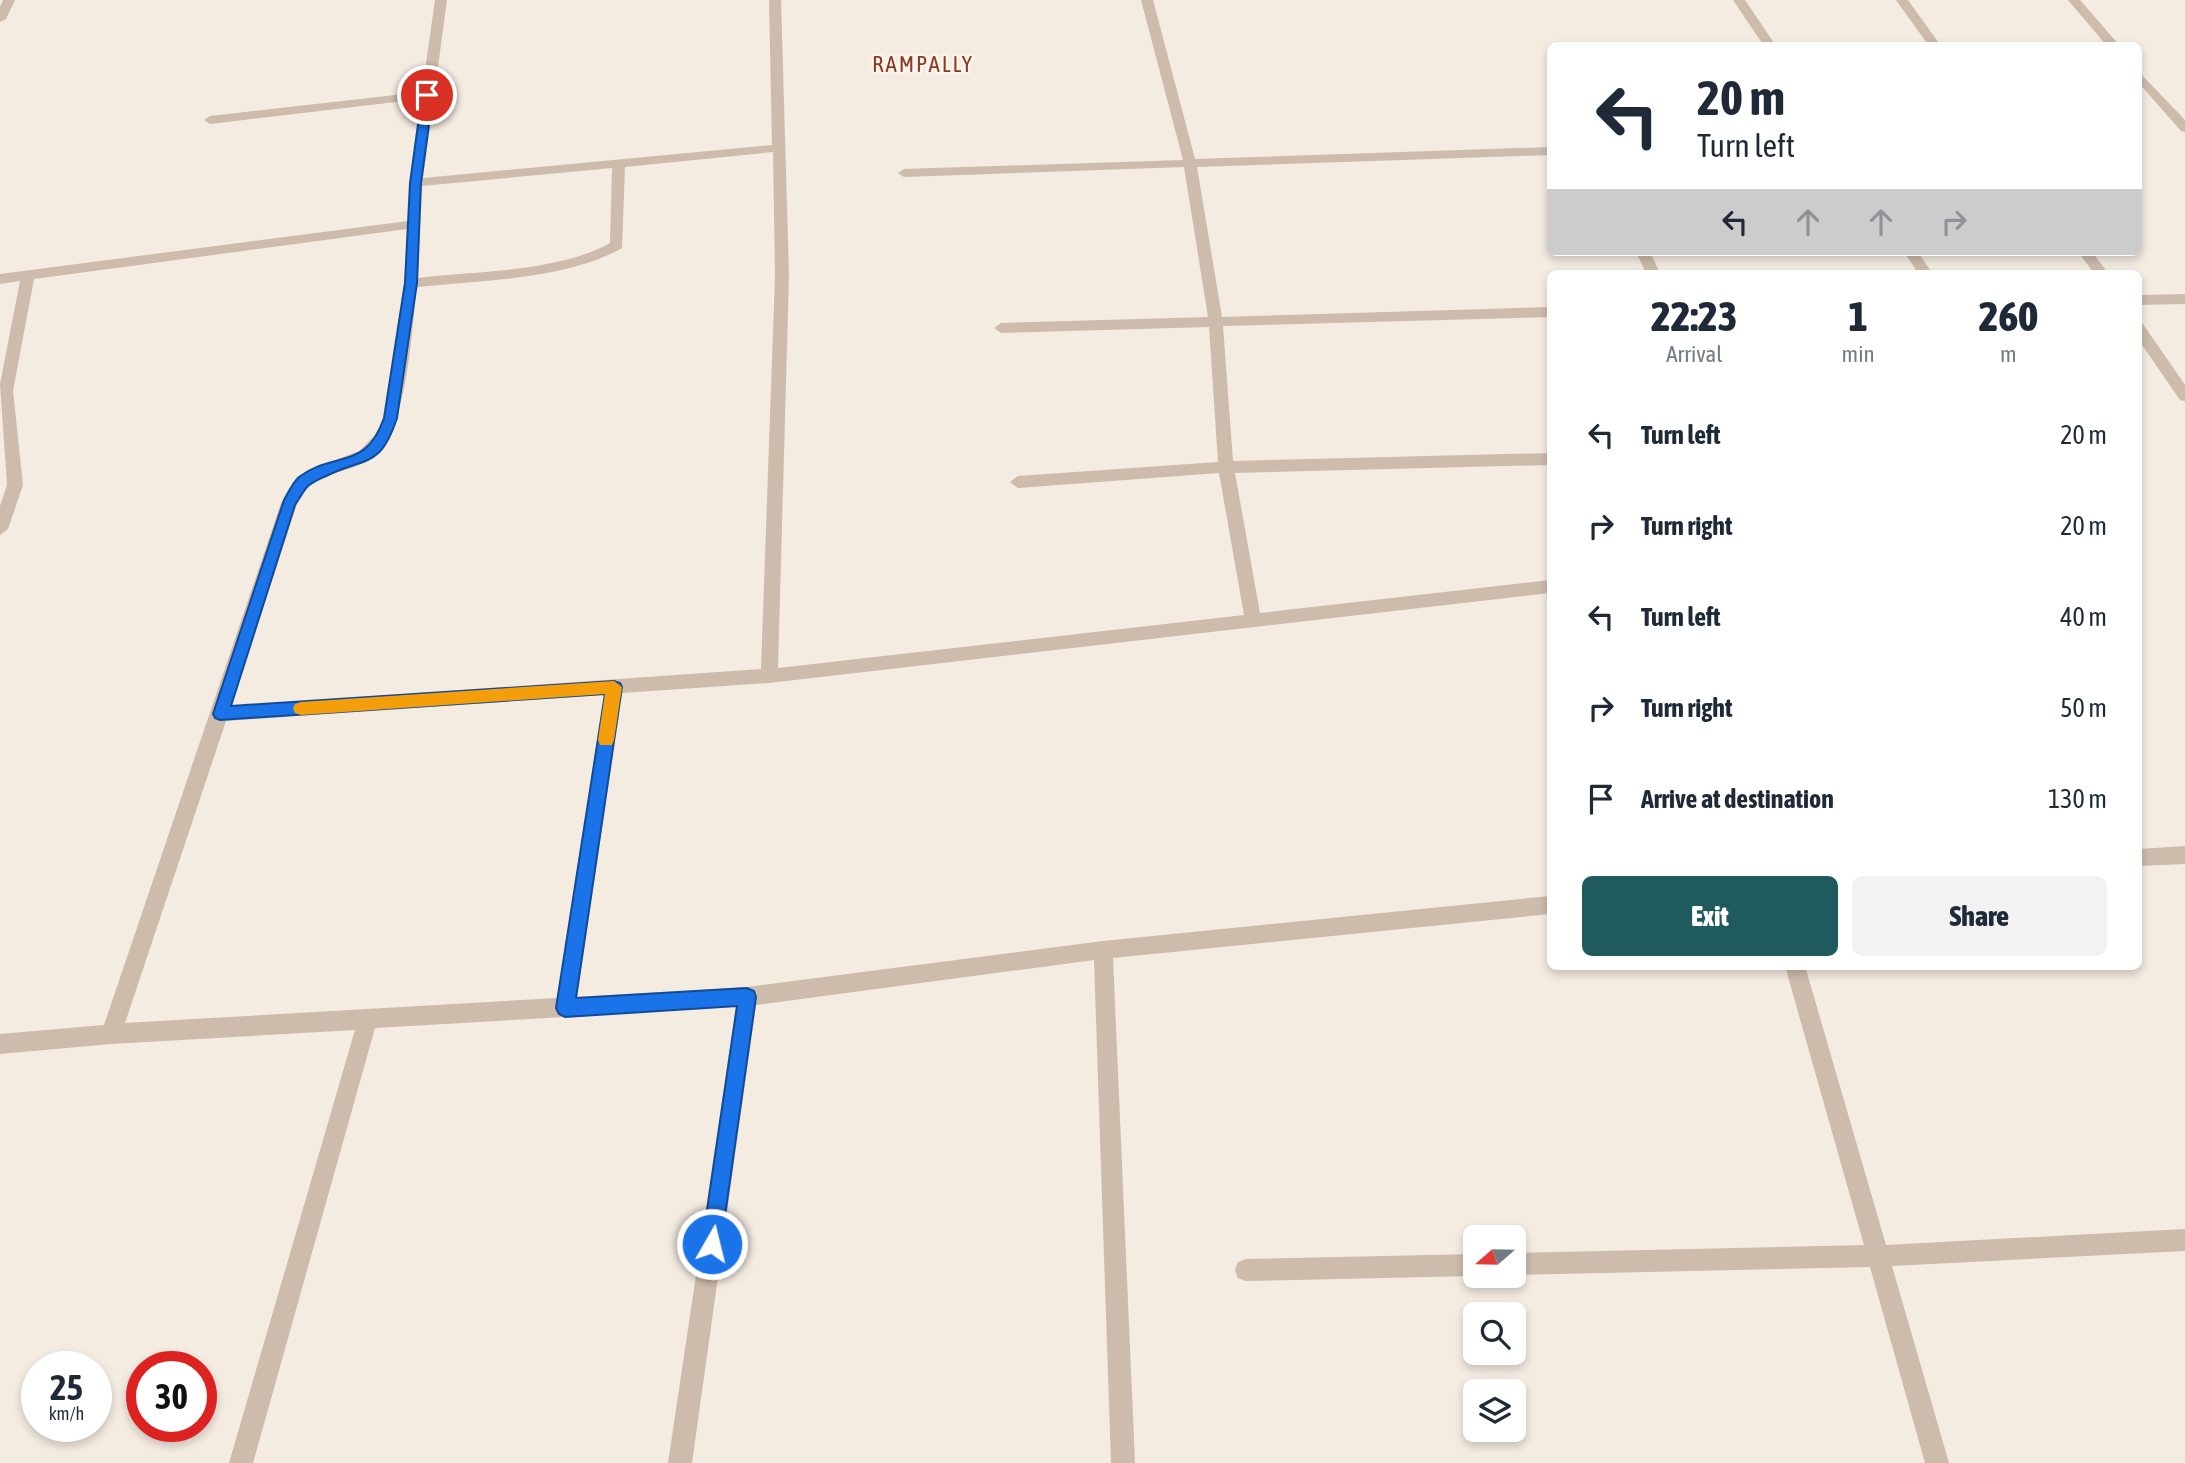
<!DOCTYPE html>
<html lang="en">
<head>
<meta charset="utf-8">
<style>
	body { margin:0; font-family:"Asap Condensed",sans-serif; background:#f2f2f3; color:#1f2937; height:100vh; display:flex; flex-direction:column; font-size:26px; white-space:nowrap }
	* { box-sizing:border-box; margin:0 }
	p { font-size:23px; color:#747a83 }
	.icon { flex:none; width:38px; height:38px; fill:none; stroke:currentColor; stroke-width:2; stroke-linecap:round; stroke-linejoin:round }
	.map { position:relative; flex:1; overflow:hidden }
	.details { position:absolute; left:1547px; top:270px; width:595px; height:700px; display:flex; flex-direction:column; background:#fff; border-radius:10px; box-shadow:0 4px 10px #0003 }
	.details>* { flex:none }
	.banner { position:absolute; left:1547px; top:42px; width:595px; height:214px; border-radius:10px; box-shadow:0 4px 10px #0003; background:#fff; color:#1f2937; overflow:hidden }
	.needle { width:46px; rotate:250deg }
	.fabs { position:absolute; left:1463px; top:1225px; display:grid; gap:14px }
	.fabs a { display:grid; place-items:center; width:63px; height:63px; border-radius:10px; background:#fff; box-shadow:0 4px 10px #0003; font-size:35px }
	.speed { position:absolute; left:21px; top:1351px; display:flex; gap:14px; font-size:35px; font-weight:700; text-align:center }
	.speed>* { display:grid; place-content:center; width:91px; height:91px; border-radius:50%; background:#fff; box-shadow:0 4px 10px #0003; line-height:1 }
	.speed small { font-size:18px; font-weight:400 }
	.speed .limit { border:10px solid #d22; background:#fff; color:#111 }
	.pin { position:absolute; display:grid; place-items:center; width:60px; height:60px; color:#fff; margin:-30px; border:4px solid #fff; border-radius:50%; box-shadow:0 2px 7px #0007 }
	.me { position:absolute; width:77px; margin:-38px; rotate:8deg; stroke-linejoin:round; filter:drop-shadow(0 0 5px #0008) }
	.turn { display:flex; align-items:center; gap:24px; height:147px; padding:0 35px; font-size:32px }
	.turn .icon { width:91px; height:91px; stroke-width:2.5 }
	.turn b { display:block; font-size:49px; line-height:60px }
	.lanes { display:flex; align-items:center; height:66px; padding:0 35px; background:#0003; justify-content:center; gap:35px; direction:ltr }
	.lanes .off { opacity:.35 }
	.eta { display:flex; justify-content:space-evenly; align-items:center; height:119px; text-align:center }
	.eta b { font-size:42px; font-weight:800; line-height:49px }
	.button { display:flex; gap:14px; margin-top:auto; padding:14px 35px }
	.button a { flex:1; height:80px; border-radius:10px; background:#1f5a5e; color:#fff; font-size:28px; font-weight:800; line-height:80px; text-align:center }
	.button a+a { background:#f2f2f3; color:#1f2937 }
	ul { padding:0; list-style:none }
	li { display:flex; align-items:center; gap:21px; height:91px; padding:0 35px }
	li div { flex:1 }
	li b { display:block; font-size:26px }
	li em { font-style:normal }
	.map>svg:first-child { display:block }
</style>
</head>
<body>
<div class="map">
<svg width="2185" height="1463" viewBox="0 0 2185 1463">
	<rect width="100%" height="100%" fill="#f4ebe1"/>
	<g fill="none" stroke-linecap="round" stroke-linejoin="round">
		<g fill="#cdbbac" fill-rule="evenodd">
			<polygon points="3,0 15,0 6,19 0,22 0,7"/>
			<path d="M 435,0 L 447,0 L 423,178 L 772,145 L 769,0 L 781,0 L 789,275 L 778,668 L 1244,615 L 1219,473 L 1018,488 L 1010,482 L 1018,476 L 1218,462 L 1209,327 L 1001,333 L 994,328 L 1001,323 L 1208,317 L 1184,167 L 904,177 L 898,173 L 904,169 L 1183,160 L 1141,0 L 1153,0 L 1195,159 L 1550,147 L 1550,155 L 1197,167 L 1222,317 L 1550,307 L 1550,317 L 1223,326 L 1233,461 L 1550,453 L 1550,465 L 1235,473 L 1260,613 L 1550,580 L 1550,593 L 769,683 L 622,693 L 577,997 L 747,987 L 1103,941 L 1550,896 L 1550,914 L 1113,958 L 1135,1463 L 1111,1463 L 1094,960 L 756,1005 L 692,1463 L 668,1463 L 736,1007 L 375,1028 L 253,1463 L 229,1463 L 355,1030 L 111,1044 L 0,1054 L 0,1034 L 104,1025 L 281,503 L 300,477 L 314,468 L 359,451 L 377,433 L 384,418 L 404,283 L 407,229 L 34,279 L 13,391 L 23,485 L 8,529 L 0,535 L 0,506 L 7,485 L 0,384 L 20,281 L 0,284 L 0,274 L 408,221 L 410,183 L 421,99 L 210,124 L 204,120 L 210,116 L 422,92 ZM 773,152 L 775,275 L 761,669 L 231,706 L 299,498 C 316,472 345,474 369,460 C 408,438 411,330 417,287 C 482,280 565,280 622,248 L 625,167 ZM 612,168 L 610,243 C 558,272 477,271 418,278 L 422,186 ZM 604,695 L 557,998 L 125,1023 L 226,721 Z"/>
			<polygon points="1733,0 1745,0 1776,46 1764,46"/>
			<polygon points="1896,0 1908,0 1941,46 1929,46"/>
			<polygon points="2068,0 2080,0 2120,46 2107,46"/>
			<polygon points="2138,71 2185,120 2185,132 2181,131 2138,82"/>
			<polygon points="1636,252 1650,252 1660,273 1646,273"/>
			<polygon points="1904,252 1918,252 1932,273 1918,273"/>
			<polygon points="2078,252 2092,252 2108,273 2094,273"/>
			<polygon points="2185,294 2185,304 2138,305 2138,295"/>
			<polygon points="2138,322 2143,324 2185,385 2185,401 2180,400 2138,339"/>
			<polygon points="2185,846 2185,864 2138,866 2138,849"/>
			<polygon points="1785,966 1805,966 1886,1245 2185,1229 2185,1251 1892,1266 1949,1463 1925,1463 1870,1267 1514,1275 1514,1253 1864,1245"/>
			<polygon points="1475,1254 1475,1276 1246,1281 1238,1278 1235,1270 1238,1262 1246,1259"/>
		</g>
	</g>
	<path fill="#1a73e8" stroke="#114b97" stroke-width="2" d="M 427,92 L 433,95 L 421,183 L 417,283 L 397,418 C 380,469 367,456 326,476 C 320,479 312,482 307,487 C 303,492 299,499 295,505 L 231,706 L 614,681 L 620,683 L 622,687 L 576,998 L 747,988 L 754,991 L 756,997 L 721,1244 L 719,1251 L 712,1254 L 705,1251 L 702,1244 L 737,1006 L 565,1017 L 559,1014 L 556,1008 L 605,694 L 220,720 L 215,718 L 213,714 L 284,500 C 288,493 293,482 299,477 C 335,450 365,472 384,418 L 405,283 L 410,183 L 422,95 Z"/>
	<polygon fill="#f59e0b" points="614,681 622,687 614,740 612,745 600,745 598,740 605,694 301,715 295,713 293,708 295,704 301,702"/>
	<g text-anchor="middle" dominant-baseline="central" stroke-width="5" stroke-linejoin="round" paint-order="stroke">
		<g font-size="23" letter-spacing="2" fill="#8c3b22" stroke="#fbf5ee">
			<text x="923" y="64">RAMPALLY</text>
		</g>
	</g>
</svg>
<div class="fabs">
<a><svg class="needle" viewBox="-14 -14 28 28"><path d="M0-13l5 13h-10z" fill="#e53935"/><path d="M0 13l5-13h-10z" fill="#747a83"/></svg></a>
<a><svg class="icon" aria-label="search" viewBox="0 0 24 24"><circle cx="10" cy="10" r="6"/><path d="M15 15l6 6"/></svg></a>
<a><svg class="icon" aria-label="layers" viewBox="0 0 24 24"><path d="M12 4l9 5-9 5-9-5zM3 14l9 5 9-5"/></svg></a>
</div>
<div class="speed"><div>25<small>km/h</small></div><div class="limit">30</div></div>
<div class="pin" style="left:427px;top:95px;background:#d93025"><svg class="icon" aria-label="arrive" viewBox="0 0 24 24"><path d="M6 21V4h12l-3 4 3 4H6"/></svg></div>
<svg class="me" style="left:712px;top:1244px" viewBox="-20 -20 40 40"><circle r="17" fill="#1a73e8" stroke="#fff" stroke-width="3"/><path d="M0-11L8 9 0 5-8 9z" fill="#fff"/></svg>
<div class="banner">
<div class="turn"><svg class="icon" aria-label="left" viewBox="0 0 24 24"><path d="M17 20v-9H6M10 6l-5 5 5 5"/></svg><div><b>20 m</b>Turn left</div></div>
<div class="lanes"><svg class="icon" aria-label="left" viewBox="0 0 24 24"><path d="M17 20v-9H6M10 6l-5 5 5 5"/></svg><svg class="icon off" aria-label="ahead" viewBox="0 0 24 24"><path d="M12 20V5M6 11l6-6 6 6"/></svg><svg class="icon off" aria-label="ahead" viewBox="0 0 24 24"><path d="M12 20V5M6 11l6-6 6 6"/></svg><svg class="icon off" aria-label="right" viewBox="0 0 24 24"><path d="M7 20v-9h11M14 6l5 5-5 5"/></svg></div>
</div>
<section class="details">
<div class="eta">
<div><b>22:23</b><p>Arrival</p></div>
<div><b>1</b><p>min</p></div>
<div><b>260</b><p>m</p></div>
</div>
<ul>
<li><svg class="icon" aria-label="left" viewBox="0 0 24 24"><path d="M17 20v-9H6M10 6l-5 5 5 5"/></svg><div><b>Turn left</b></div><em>20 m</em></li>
<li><svg class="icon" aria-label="right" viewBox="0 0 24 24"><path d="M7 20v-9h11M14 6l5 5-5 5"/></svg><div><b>Turn right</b></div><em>20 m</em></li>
<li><svg class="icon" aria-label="left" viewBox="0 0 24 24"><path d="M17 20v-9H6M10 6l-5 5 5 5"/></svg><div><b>Turn left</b></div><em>40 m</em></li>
<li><svg class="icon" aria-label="right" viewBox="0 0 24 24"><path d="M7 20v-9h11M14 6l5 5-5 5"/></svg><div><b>Turn right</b></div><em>50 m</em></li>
<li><svg class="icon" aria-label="arrive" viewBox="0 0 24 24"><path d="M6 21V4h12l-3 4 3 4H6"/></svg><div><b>Arrive at destination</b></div><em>130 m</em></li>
</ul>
<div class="button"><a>Exit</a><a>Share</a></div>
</section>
</div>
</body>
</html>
